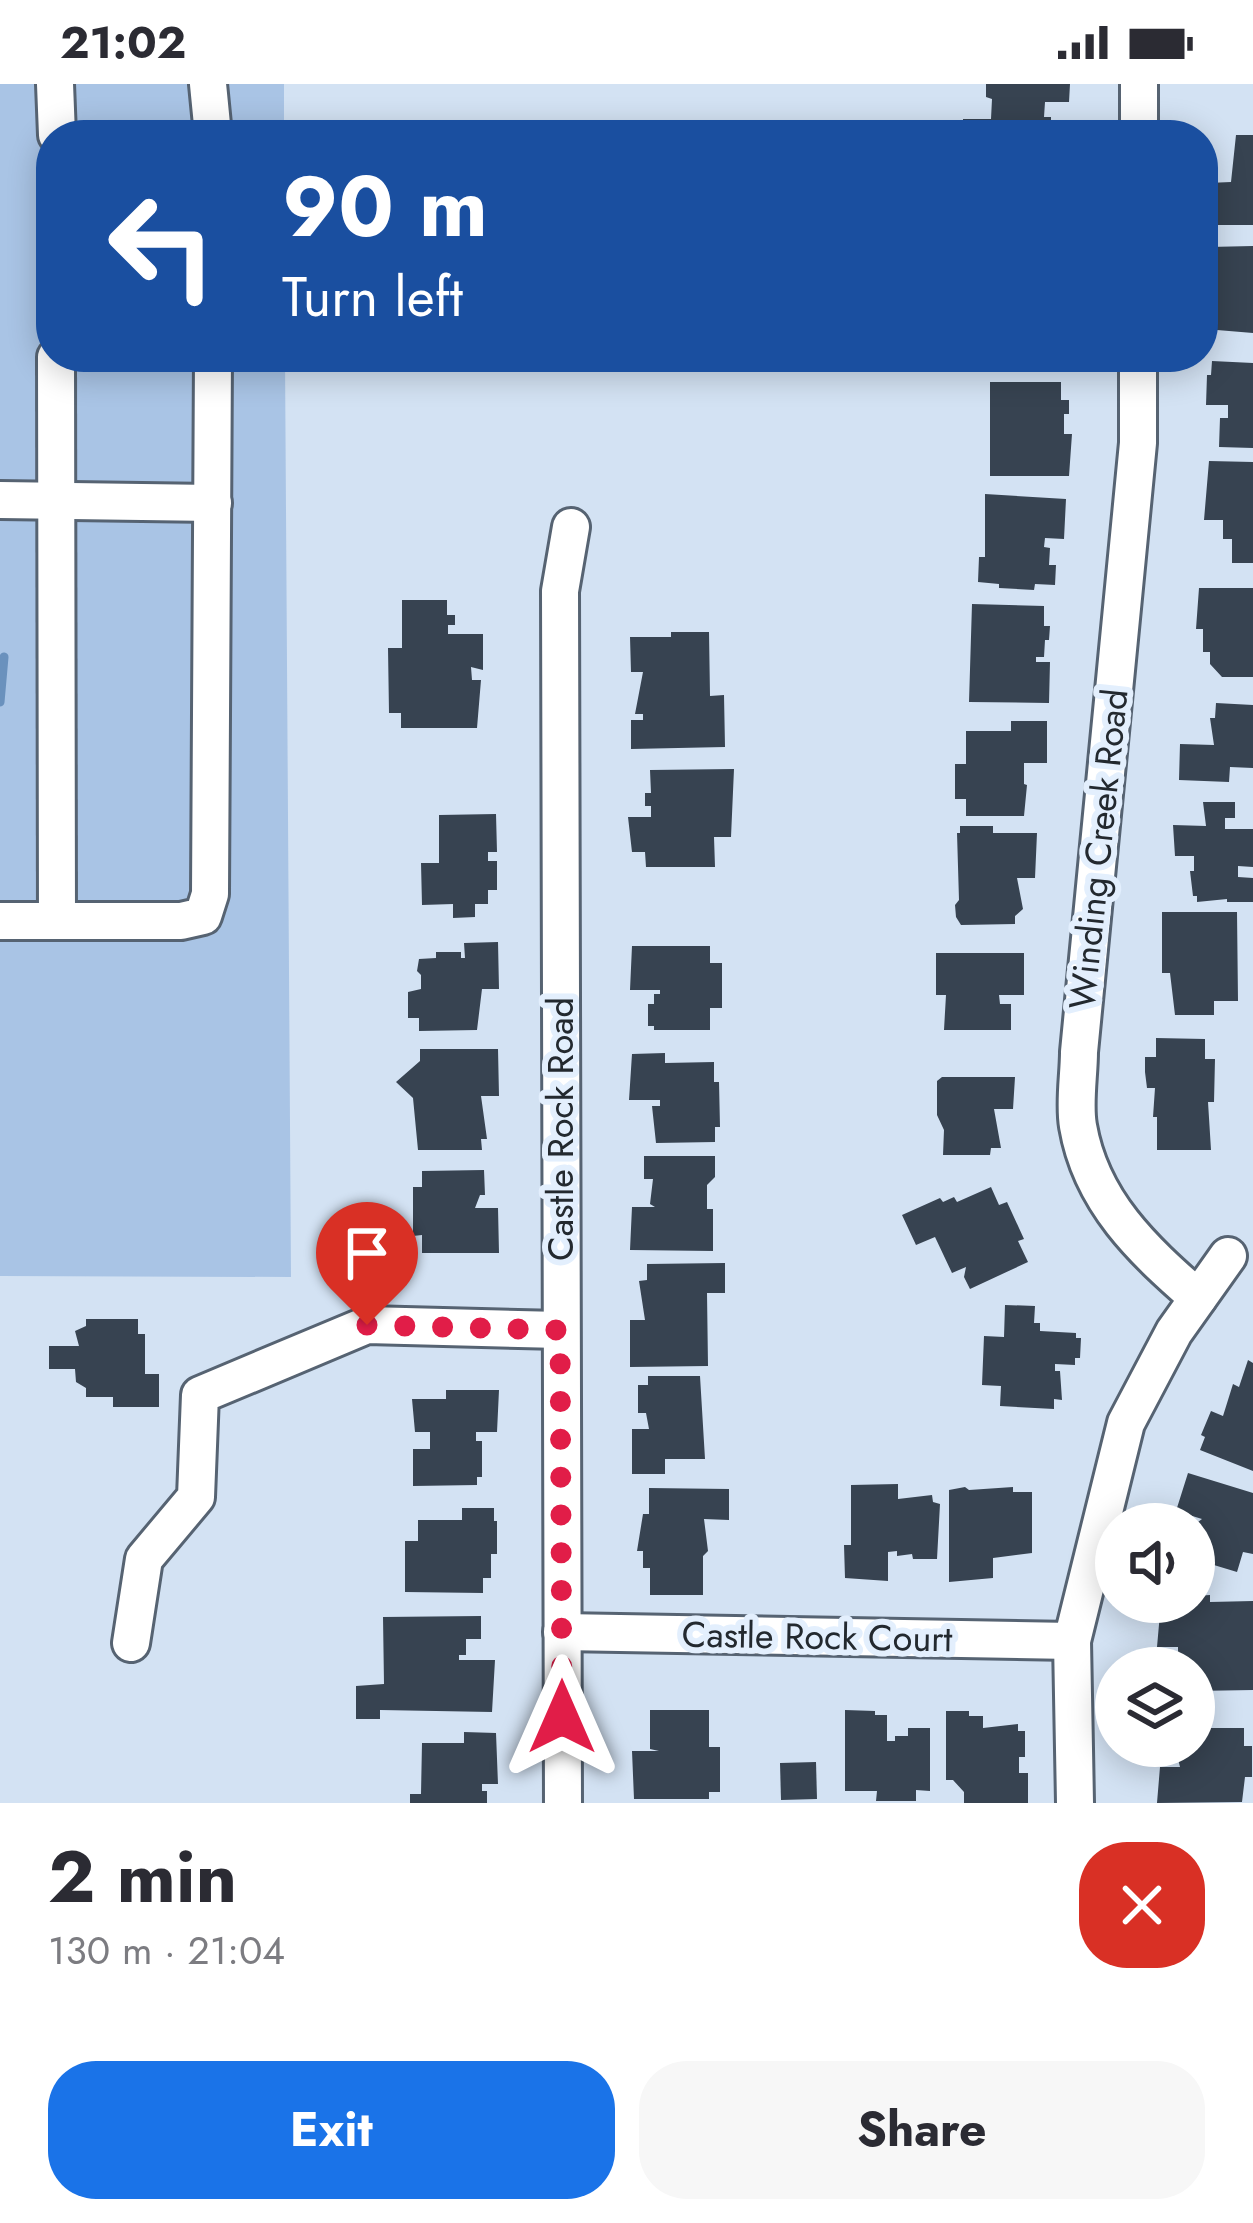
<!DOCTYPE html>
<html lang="en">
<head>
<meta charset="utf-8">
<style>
	body { margin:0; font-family:Jost,sans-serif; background:#f7f7f7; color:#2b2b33; height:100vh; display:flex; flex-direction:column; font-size:45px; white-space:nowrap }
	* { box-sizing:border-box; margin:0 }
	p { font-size:39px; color:#7c7c81 }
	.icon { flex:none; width:66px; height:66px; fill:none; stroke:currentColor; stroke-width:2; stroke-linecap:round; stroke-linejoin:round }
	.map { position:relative; height:1719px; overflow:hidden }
	.drawer { display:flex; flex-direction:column; background:#fff; flex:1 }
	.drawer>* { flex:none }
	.hud { position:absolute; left:36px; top:36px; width:1182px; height:252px; border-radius:48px; box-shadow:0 6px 30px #0003; background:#1a4fa0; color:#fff; overflow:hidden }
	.controls { position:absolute; left:1095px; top:1419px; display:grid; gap:24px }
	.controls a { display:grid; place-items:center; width:120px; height:120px; border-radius:50%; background:#fff; box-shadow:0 6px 30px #0003; font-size:60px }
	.pin { position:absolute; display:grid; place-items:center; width:102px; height:102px; color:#fff; margin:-123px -51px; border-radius:50% 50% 50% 0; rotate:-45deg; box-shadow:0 0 12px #0007 }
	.pin .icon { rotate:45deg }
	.me { position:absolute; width:132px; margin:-66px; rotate:0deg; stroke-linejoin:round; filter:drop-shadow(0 0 9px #0008) }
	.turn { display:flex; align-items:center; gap:42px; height:252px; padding:0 48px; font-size:54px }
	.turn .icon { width:156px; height:156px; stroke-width:2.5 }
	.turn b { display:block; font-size:84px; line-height:102px }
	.round { display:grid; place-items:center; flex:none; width:126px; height:126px; border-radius:48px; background:#f7f7f7 }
	.summary { display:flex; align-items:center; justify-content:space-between; height:204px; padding:0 48px }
	h1 { font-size:72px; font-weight:700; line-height:90px }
	.action { display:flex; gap:24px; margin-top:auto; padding:24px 48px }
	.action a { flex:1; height:138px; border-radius:48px; background:#1a73e8; color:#fff; font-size:48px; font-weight:700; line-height:138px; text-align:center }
	.action a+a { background:#f7f7f7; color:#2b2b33 }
	.status { display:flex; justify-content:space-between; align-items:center; height:84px; padding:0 60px; background:#fff; direction:ltr }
	.status svg { height:33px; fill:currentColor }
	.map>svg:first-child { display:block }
</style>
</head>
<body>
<div class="status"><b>21:02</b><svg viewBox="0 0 49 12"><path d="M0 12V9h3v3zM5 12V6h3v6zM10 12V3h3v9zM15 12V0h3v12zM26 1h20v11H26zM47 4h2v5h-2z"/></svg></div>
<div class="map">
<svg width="1253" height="1719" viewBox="0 0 1253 1719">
	<rect width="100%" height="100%" fill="#d3e2f3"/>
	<polygon fill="#a9c4e5" points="0,0 284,0 284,51 51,51 51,273 285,273 291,1193 0,1192"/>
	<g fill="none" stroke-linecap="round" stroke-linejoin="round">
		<polyline stroke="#6a91bd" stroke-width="9" points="0,618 4,573"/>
	</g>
	<g fill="#374351">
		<polygon points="986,0 1070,0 1069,18 1045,18 1044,33 1051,33 1051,51 963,51 963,35 991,35 992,15 986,13"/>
		<polygon points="1236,51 1253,51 1253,141 1208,141 1208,99 1231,98"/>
		<polygon points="1253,162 1253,249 1217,246 1217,199 1209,200 1209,163"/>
		<polygon points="1212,277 1253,279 1253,364 1219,363 1220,334 1228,334 1228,321 1206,321 1207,291 1211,291"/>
		<polygon points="990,298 1061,298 1061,316 1069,316 1069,330 1064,330 1064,350 1072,350 1069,392 990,392"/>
		<polygon points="1209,377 1253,378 1253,479 1232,479 1232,455 1223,455 1223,436 1204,436"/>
		<polygon points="985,410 1066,415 1064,455 1045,454 1044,463 1050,464 1049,481 1056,481 1055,501 1035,500 1034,506 999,504 999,500 978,498 979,473 985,473"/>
		<polygon points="1199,504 1253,504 1253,593 1222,593 1210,580 1210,568 1203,568 1203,545 1196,545"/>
		<polygon points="402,516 447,516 447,531 455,531 455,541 448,541 448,550 483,550 483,586 471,583 472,596 481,596 477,644 401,644 401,629 389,629 388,564 402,564"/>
		<polygon points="972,520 1044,522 1044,542 1050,542 1049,556 1045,556 1044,573 1036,573 1036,578 1050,578 1049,619 969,618"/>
		<polygon points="671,548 709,548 710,612 724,611 725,663 631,665 631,636 643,636 643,630 635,630 643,588 631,588 630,553 671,553"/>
		<polygon points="1216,619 1253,621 1253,684 1230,683 1229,698 1179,696 1180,660 1214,661 1210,634 1215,634"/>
		<polygon points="1011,637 1047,637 1047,679 1024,679 1024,700 1027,701 1024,732 966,732 966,715 955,715 955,680 966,680 966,647 1011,647"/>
		<polygon points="734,685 731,753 714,753 715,783 646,783 645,768 632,768 628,733 651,733 651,722 645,722 645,709 651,709 650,686"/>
		<polygon points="1203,718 1235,718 1235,734 1225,734 1225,745 1253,745 1253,783 1238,782 1238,793 1253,794 1253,818 1227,818 1227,815 1197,818 1197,812 1193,812 1190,787 1194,787 1194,772 1175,772 1173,741 1206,742"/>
		<polygon points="496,730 497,768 488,768 488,777 497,777 497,806 488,806 488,820 475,820 475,833 453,834 453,820 422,821 421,779 439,779 439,731"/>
		<polygon points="960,742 993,742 993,749 1037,749 1035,794 1017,794 1023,825 1015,832 1015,840 961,841 956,833 955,821 959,816 957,749 960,749"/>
		<polygon points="1162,828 1237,828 1238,917 1214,917 1214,931 1175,931 1170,889 1162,889"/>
		<polygon points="498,858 499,905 482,905 477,946 419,947 419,934 408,934 408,908 421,905 421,891 417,887 419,875 436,874 436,868 461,868 461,874 465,874 464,859"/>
		<polygon points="632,862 710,862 710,879 722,879 722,924 710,924 710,946 654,946 654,942 648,942 648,920 654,920 654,910 660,910 660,906 630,906"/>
		<polygon points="936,869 1024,869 1024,911 999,911 1000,920 1011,920 1011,946 944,946 946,911 936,911"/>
		<polygon points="1156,954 1205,955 1205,975 1215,975 1214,1018 1208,1018 1211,1066 1157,1066 1157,1033 1153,1033 1155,1004 1147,1004 1145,988 1145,973 1156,973"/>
		<polygon points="420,965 498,965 499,1012 481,1012 487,1055 481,1055 482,1066 418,1066 413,1014 396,998 420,977"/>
		<polygon points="665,969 665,979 714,978 714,998 719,998 720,1043 715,1043 715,1058 656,1059 652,1022 660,1022 660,1016 629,1016 632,970"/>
		<polygon points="942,993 1015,993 1013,1025 994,1025 1001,1064 991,1064 990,1071 943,1071 944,1046 937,1031 937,997"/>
		<polygon points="644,1072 715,1072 715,1093 707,1101 707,1125 713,1125 713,1167 630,1166 632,1123 655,1123 650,1120 653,1095 644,1095"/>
		<polygon points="484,1086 485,1111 480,1111 475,1124 498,1124 499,1169 422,1169 422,1151 413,1152 413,1103 422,1103 422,1087"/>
		<polygon points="991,1103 999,1121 1007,1118 1024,1155 1018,1157 1028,1178 970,1205 964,1193 966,1183 952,1189 935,1153 916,1161 902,1131 940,1114 943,1118 954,1113 957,1118"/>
		<polygon points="725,1179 725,1209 707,1209 708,1282 630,1283 630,1236 645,1236 639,1197 647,1196 647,1180"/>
		<polygon points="1005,1221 1035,1222 1034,1239 1040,1239 1040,1247 1076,1249 1076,1254 1081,1254 1080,1274 1075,1274 1075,1281 1055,1280 1055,1287 1060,1287 1062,1316 1054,1315 1054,1325 1000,1322 1001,1302 982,1301 984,1252 1004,1253"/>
		<polygon points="86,1235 138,1235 138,1250 145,1250 145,1290 159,1290 159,1323 113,1323 113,1313 86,1313 86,1304 76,1298 75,1285 49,1285 49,1262 79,1262 75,1247 86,1242"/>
		<polygon points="1248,1276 1253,1279 1253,1387 1200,1366 1205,1353 1201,1351 1211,1327 1223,1332 1233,1300 1239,1303"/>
		<polygon points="648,1292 700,1292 705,1375 665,1375 665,1390 632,1390 632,1345 649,1345 646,1329 638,1329 638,1301 648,1301"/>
		<polygon points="446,1306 499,1306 497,1348 476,1348 476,1357 482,1357 482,1393 477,1393 477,1401 413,1402 413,1365 430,1365 430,1348 415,1348 412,1315 446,1315"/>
		<polygon points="1188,1389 1253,1409 1253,1470 1243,1468 1237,1488 1194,1475 1194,1441 1202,1435 1176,1427"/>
		<polygon points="898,1400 898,1415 932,1411 933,1418 940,1420 937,1475 913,1475 912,1470 897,1472 897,1467 888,1468 888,1497 845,1494 844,1461 851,1461 851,1401"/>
		<polygon points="965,1403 969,1406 1013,1403 1013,1408 1032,1408 1032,1469 993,1474 993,1494 949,1498 949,1406"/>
		<polygon points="649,1404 729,1405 729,1436 704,1435 708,1467 703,1472 703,1511 650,1511 650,1484 643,1484 643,1467 637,1467 643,1430 649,1430"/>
		<polygon points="462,1424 494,1424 494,1437 497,1437 497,1470 491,1470 491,1494 483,1494 483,1509 405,1508 405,1457 418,1457 418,1436 462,1436"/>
		<polygon points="1210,1511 1210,1518 1253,1517 1253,1606 1194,1607 1194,1584 1168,1584 1168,1570 1178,1570 1178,1563 1157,1563 1161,1518 1194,1518 1194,1512"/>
		<polygon points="481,1532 481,1555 466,1555 466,1571 459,1571 459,1576 495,1576 492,1628 380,1626 380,1635 356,1635 356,1602 384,1600 383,1533"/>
		<polygon points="650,1626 709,1626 709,1663 720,1663 720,1708 709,1708 709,1715 634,1715 632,1667 659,1667 650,1665"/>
		<polygon points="845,1626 875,1627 875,1631 887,1631 887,1657 895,1657 895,1652 908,1652 908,1644 930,1644 930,1707 916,1706 916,1717 876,1717 877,1707 845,1707"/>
		<polygon points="946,1627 969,1627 969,1632 983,1632 983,1644 1018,1640 1018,1647 1025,1647 1025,1673 1019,1673 1019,1689 1028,1689 1028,1719 964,1719 964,1708 953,1696 946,1696"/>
		<polygon points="1194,1644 1244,1644 1244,1662 1252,1662 1252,1693 1245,1693 1242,1718 1157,1719 1160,1683 1180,1683 1175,1662 1194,1662"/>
		<polygon points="464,1648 496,1649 498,1700 482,1700 482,1707 487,1707 487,1719 410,1719 410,1710 421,1710 422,1659 464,1659"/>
		<polygon points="816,1678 817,1715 781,1716 780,1679"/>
	</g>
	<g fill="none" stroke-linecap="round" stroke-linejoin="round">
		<defs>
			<g id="minor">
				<polyline points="55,0 57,51"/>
				<polyline points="208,0 213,51"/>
				<polyline points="1139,51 1139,0"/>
				<polyline points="56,273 57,837"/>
				<path d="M 1138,273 L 1138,359 L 1079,968 C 1079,991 1074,1019 1078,1042 C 1091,1118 1143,1166 1198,1214"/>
				<polyline points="0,416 213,419"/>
				<polyline points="0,837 181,837 203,832 210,810 213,273"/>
				<polyline points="562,1548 1072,1557"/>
				<polyline points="131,1559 144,1475 196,1413 200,1311 367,1241 560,1246"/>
				<polyline points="563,1719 560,507 571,443"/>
				<polyline points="1075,1719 1072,1557 1126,1339 1174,1248 1228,1172"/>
			</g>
		</defs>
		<use href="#minor" stroke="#566372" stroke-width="42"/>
		<use href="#minor" stroke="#fff" stroke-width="36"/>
	</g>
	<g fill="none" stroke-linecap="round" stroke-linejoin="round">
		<polyline stroke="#e11d48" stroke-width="21" stroke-dasharray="0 37.8" points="367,1241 560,1246 562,1633"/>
	</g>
	<g text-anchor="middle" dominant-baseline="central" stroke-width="12" stroke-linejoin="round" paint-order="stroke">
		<g font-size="36" fill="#23292f" stroke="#e3effd">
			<text transform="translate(1098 765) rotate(-84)">Winding Creek Road</text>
			<text transform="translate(560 1045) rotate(-90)">Castle Rock Road</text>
			<text transform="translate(817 1552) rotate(1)">Castle Rock Court</text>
		</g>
	</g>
</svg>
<div class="controls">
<a><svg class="icon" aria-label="sound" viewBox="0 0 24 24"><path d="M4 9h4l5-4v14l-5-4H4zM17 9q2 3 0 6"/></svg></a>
<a><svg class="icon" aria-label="layers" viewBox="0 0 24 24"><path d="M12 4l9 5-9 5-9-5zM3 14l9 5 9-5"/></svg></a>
</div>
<div class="pin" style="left:367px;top:1241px;background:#d93025"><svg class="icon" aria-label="arrive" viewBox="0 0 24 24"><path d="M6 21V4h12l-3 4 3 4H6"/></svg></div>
<svg class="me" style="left:562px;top:1633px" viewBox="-20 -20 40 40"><path d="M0-17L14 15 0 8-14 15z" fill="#e11d48" stroke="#fff" stroke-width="4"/></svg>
<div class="hud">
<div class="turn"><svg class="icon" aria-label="left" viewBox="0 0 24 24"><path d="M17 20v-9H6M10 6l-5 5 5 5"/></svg><div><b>90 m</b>Turn left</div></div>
</div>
</div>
<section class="drawer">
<div class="summary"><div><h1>2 min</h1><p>130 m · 21:04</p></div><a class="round" style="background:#d93025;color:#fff"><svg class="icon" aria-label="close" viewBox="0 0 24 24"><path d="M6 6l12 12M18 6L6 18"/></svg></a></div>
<div class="action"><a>Exit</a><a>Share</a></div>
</section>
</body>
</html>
